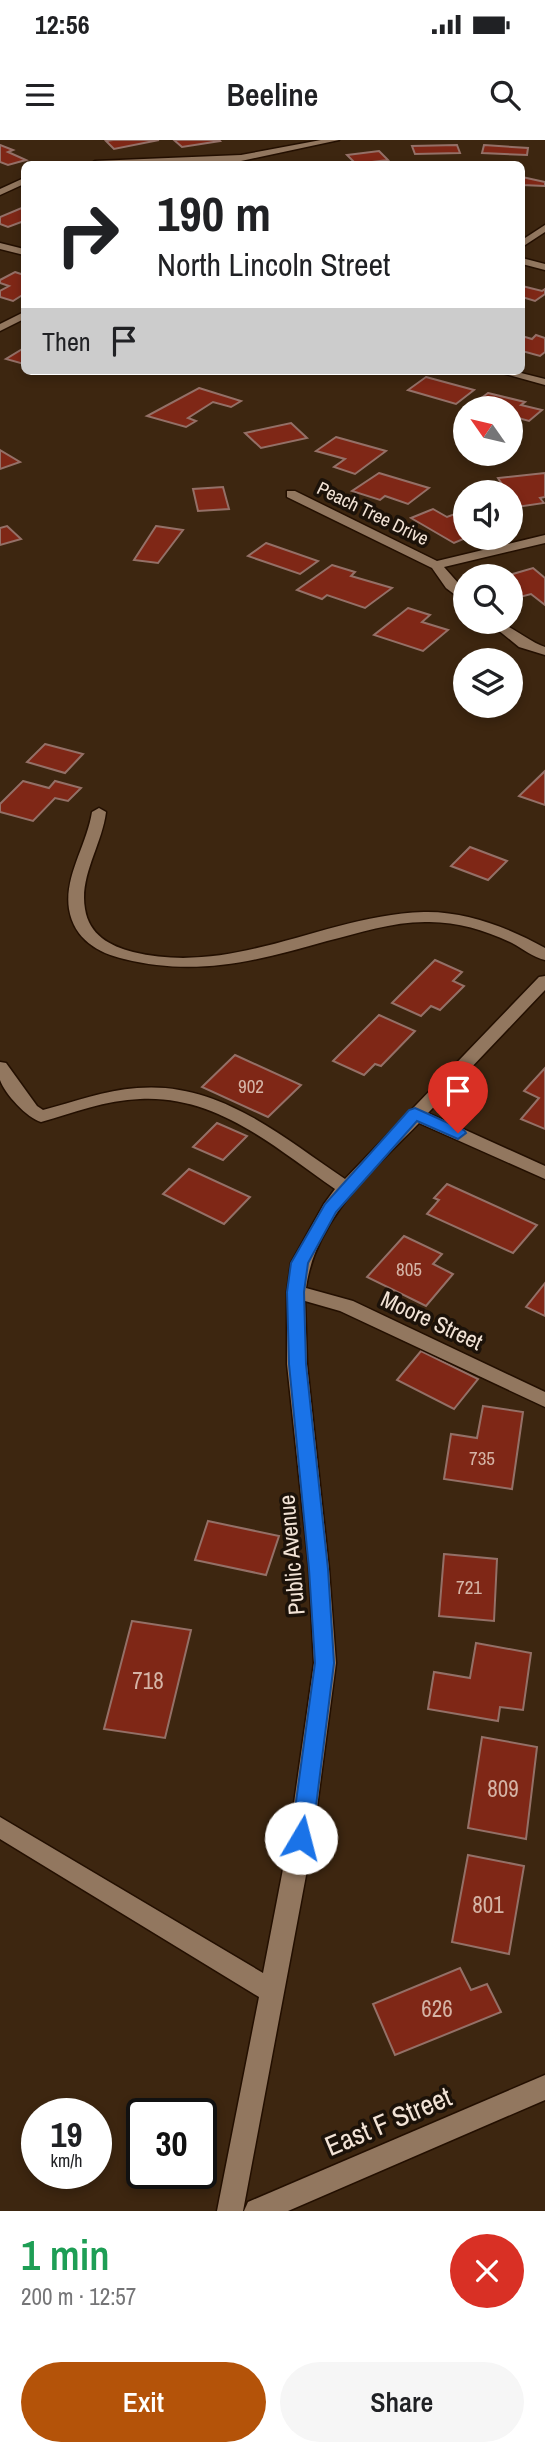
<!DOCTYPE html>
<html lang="en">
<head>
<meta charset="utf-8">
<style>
	body { margin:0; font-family:"Archivo Narrow",sans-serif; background:#f6f6f6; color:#202124; height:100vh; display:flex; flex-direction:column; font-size:26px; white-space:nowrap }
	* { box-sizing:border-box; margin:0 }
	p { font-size:23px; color:#757577 }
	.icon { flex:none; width:38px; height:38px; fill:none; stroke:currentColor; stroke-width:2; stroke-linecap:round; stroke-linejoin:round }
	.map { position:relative; height:2071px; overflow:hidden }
	.drawer { display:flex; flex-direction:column; background:#fff; flex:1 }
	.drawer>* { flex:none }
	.top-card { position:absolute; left:21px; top:21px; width:504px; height:214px; border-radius:10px; box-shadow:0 4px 10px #0003; background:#fff; color:#202124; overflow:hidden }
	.needle { width:46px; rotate:304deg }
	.controls { position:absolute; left:453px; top:256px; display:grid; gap:14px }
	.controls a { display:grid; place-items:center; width:70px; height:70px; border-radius:50%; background:#fff; box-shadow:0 4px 10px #0003; font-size:35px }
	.speed { position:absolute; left:21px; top:1958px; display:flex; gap:14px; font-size:35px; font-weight:700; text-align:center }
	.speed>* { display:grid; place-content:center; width:91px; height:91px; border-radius:50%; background:#fff; box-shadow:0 4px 10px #0003; line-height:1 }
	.speed small { font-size:18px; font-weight:400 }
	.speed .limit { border:4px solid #111; border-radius:10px; background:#fff; color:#111 }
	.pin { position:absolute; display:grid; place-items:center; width:60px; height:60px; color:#fff; margin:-72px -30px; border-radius:50% 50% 50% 0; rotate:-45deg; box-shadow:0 0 7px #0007 }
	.pin .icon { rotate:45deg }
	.me { position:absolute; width:77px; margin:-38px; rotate:8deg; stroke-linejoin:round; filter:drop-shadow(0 0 5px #0008) }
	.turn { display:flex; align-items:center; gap:24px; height:147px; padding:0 21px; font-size:32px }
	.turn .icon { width:91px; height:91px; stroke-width:2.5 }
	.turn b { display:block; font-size:49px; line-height:60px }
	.then { display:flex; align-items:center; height:66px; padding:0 21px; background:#0003; gap:14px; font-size:26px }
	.round { display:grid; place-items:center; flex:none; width:74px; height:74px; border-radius:37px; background:#f6f6f6 }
	.summary { display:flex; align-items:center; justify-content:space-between; height:119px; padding:0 21px }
	h1 { font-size:42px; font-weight:600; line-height:52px; color:#1e9e55 }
	.primary-button { display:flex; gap:14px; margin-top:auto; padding:14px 21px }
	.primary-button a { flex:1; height:80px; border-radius:42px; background:#b45309; color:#fff; font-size:28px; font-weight:600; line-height:80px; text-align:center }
	.primary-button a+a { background:#f6f6f6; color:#202124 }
	.status { display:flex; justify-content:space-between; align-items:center; height:49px; padding:0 35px; background:#fff; direction:ltr }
	.status svg { height:19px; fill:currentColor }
	header { display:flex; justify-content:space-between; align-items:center; height:91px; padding:0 21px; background:#fff; font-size:32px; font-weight:600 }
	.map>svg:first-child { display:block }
</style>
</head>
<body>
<div class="status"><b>12:56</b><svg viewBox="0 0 49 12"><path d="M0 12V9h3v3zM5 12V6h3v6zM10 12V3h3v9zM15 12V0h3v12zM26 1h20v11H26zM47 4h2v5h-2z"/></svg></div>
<header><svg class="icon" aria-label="menu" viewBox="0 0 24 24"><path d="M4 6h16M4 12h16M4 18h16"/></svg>Beeline<svg class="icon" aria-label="search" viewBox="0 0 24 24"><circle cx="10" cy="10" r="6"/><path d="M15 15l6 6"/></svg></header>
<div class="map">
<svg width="545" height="2071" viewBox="0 0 545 2071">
	<rect width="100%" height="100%" fill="#3d2610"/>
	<g fill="#7f2716" stroke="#947067" stroke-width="2">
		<polygon points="159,0 114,9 106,1 113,0"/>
		<polygon points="174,0 219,0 220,1 182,7"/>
		<polygon points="0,5 13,10 8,12 26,20 8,25 0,22"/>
		<polygon points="457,5 460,13 415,14 412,6"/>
		<polygon points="484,5 528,8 527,15 482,13"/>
		<polygon points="379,11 388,20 356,24 347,15"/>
		<polygon points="522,37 545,42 545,46 522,45"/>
		<polygon points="24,67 24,81 8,87 0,84 0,77"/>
		<polygon points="15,132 24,135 24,154 13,161 0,157 0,151 9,146 0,143 0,140"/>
		<polygon points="522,146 542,151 545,149 545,154 535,161 522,157"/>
		<polygon points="536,195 545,198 545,212 540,216 522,211 522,196 532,199"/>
		<polygon points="24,208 24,224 6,219"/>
		<polygon points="426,237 474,250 456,264 408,250"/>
		<polygon points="199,248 241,261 231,267 213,262 188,278 196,281 186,287 147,276"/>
		<polygon points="488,253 525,262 521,265 542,270 529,281 511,276 511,268 468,268"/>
		<polygon points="291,283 307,298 261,308 245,293"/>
		<polygon points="336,297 386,311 355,334 334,327 345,319 316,311"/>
		<polygon points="0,310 20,322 0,329"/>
		<polygon points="379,333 429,348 408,364 385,356 380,360 352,351"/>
		<polygon points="545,333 545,357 540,358 544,363 517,367 511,358 511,352 507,352 498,338"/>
		<polygon points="223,347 229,369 198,371 193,349"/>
		<polygon points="433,369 447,377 466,370 466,397 468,397 454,403 411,378"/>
		<polygon points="7,386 21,399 0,405 0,388"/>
		<polygon points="156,386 183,390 158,423 134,420"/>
		<polygon points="266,403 318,421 300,434 248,416"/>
		<polygon points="332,425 355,432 351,436 392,448 365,468 327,455 322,459 297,450"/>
		<polygon points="533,428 545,438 545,465 531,454 520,457 511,450 511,436 506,436"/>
		<polygon points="408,468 430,475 422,482 448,490 423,511 374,495"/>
		<polygon points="45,604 83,614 65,633 27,622"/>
		<polygon points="545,631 545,665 519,656"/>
		<polygon points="23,641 49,648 55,641 81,648 68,661 55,658 33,681 0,672 0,664"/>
		<polygon points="470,707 507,721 488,740 451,726"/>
		<polygon points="435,820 462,832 453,841 464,846 440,870 431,866 421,876 392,863"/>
		<polygon points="379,875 415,891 381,926 375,924 364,935 333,921"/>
		<polygon points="235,915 301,945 268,977 202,947"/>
		<polygon points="545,928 545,989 521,979 539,958 524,951"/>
		<polygon points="217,983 247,996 223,1020 193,1007"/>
		<polygon points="189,1029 250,1057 224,1084 163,1054"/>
		<polygon points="447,1044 537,1085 513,1113 427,1074 439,1060 434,1058"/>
		<polygon points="404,1096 442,1114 433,1124 453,1134 426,1166 367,1137"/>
		<polygon points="545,1143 545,1176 526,1167"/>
		<polygon points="421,1211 478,1239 454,1269 397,1240"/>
		<polygon points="483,1266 523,1272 512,1349 444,1339 451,1294 477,1298"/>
		<polygon points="208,1381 279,1396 266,1435 195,1420"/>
		<polygon points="444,1414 497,1419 494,1481 439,1476"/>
		<polygon points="132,1481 191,1490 165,1598 104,1589"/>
		<polygon points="476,1503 531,1513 523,1570 500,1567 498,1581 428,1569 434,1532 470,1538"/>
		<polygon points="482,1597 537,1607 526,1699 468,1688"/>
		<polygon points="468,1715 524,1726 509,1814 452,1802"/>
		<polygon points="460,1828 471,1850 487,1844 501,1872 395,1915 373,1864"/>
	</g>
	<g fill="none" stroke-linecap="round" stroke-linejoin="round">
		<defs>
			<g id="minor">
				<polygon points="321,0 339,0 241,21 90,24 95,21 241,15"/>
				<polygon points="24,38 24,44 0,55 0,49"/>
				<polygon points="545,85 545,92 522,107 522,100"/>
				<polygon points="0,103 24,109 24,115 0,109"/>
				<polygon points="522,118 545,124 545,130 522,124"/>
				<polygon points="24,172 24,179 0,191 0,184"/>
				<polygon points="495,231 513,231 545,239 545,245"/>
				<polygon points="287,351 295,351 437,421 545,395 545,403 444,427 466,452 466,463 446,448 432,428 287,357"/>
				<path d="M 487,481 C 509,481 524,500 545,507 L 545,515 L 519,507 Z"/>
				<path d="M 99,668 L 106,672 C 102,705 79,736 85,769 C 89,795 110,806 133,812 C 235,837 324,775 424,772 C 466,771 509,788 545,808 L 545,820 C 533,817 523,809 512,803 C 485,790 455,781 425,782 C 392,782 359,793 327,801 C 257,821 197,837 124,819 C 98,813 74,799 69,769 C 64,736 87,705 92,672 Z"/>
				<path d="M 545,836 L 545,850 L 428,973 L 545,1026 L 545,1039 L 419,983 C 373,1030 315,1079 306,1148 L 353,1161 L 545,1252 L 545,1267 L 340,1171 L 305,1161 L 307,1224 L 329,1429 L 336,1523 L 313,1698 L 243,2071 L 217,2071 L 259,1857 L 0,1699 L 0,1677 L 263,1833 L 289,1698 L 314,1523 L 309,1429 L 287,1224 L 287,1152 L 291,1123 L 324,1064 L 335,1049 C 275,1008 218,955 140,959 C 106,960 73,973 41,982 C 27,978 5,954 0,940 C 0,935 0,927 0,922 L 6,923 L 37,966 L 43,970 C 74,962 105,950 137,948 C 219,941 281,996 345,1039 L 539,837 Z"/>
				<polygon points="545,1935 545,1960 288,2071 244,2071 248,2062"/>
			</g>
		</defs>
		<use href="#minor" stroke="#230f00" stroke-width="3"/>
		<use href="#minor" fill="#92775f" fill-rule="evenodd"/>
	</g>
	<polygon fill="#1a73e8" stroke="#114b97" stroke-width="2" points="415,968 464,990 466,993 458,999 417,981 336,1072 308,1123 304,1152 306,1224 328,1429 334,1523 312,1698 309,1705 301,1708 294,1705 291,1698 315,1523 309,1429 289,1224 287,1152 291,1123 325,1064 409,970"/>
	<g text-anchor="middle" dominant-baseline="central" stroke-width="7" stroke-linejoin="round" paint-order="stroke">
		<g font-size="19" fill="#f2e3d6" stroke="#1c1209">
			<text transform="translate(373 373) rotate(26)">Peach Tree Drive</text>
		</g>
		<g font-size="19" fill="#d5b4a6">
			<text x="251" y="946">902</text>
			<text x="409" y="1129">805</text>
			<text x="482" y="1318">735</text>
			<text x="469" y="1447">721</text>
		</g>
		<g font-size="23" fill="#f2e3d6" stroke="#1c1209">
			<text transform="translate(432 1180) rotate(25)">Moore Street</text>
			<text transform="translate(291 1415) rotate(-95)">Public Avenue</text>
		</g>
		<g font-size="23" fill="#d5b4a6">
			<text x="148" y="1540">718</text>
			<text x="503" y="1648">809</text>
			<text x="488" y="1764">801</text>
			<text x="437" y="1868">626</text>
		</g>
		<g font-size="28" fill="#f2e3d6" stroke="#1c1209">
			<text transform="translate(388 1981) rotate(-23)">East F Street</text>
		</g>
	</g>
</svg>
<div class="controls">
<a><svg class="needle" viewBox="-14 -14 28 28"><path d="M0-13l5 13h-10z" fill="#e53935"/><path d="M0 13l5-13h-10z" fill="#757577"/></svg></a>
<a><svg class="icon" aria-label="sound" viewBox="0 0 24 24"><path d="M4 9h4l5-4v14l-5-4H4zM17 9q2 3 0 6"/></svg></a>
<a><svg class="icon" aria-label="search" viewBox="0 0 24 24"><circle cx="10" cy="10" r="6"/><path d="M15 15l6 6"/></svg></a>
<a><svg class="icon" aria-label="layers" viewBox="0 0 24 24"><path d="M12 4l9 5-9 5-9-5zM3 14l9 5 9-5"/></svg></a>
</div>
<div class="speed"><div>19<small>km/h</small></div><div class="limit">30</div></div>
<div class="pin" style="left:458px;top:993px;background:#d93025"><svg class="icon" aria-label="arrive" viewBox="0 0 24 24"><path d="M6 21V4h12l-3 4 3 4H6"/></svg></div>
<svg class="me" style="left:301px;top:1698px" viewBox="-20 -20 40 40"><circle r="19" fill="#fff"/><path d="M0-13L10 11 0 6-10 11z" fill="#1a73e8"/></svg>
<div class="top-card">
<div class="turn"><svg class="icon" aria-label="right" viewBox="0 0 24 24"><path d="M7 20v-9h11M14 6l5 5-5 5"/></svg><div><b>190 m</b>North Lincoln Street</div></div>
<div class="then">Then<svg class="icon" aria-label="arrive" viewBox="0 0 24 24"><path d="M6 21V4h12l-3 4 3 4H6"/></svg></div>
</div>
</div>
<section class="drawer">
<div class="summary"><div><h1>1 min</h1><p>200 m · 12:57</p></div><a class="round" style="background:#d93025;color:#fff"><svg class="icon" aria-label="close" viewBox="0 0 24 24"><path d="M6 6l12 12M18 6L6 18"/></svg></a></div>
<div class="primary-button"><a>Exit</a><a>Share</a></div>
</section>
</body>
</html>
